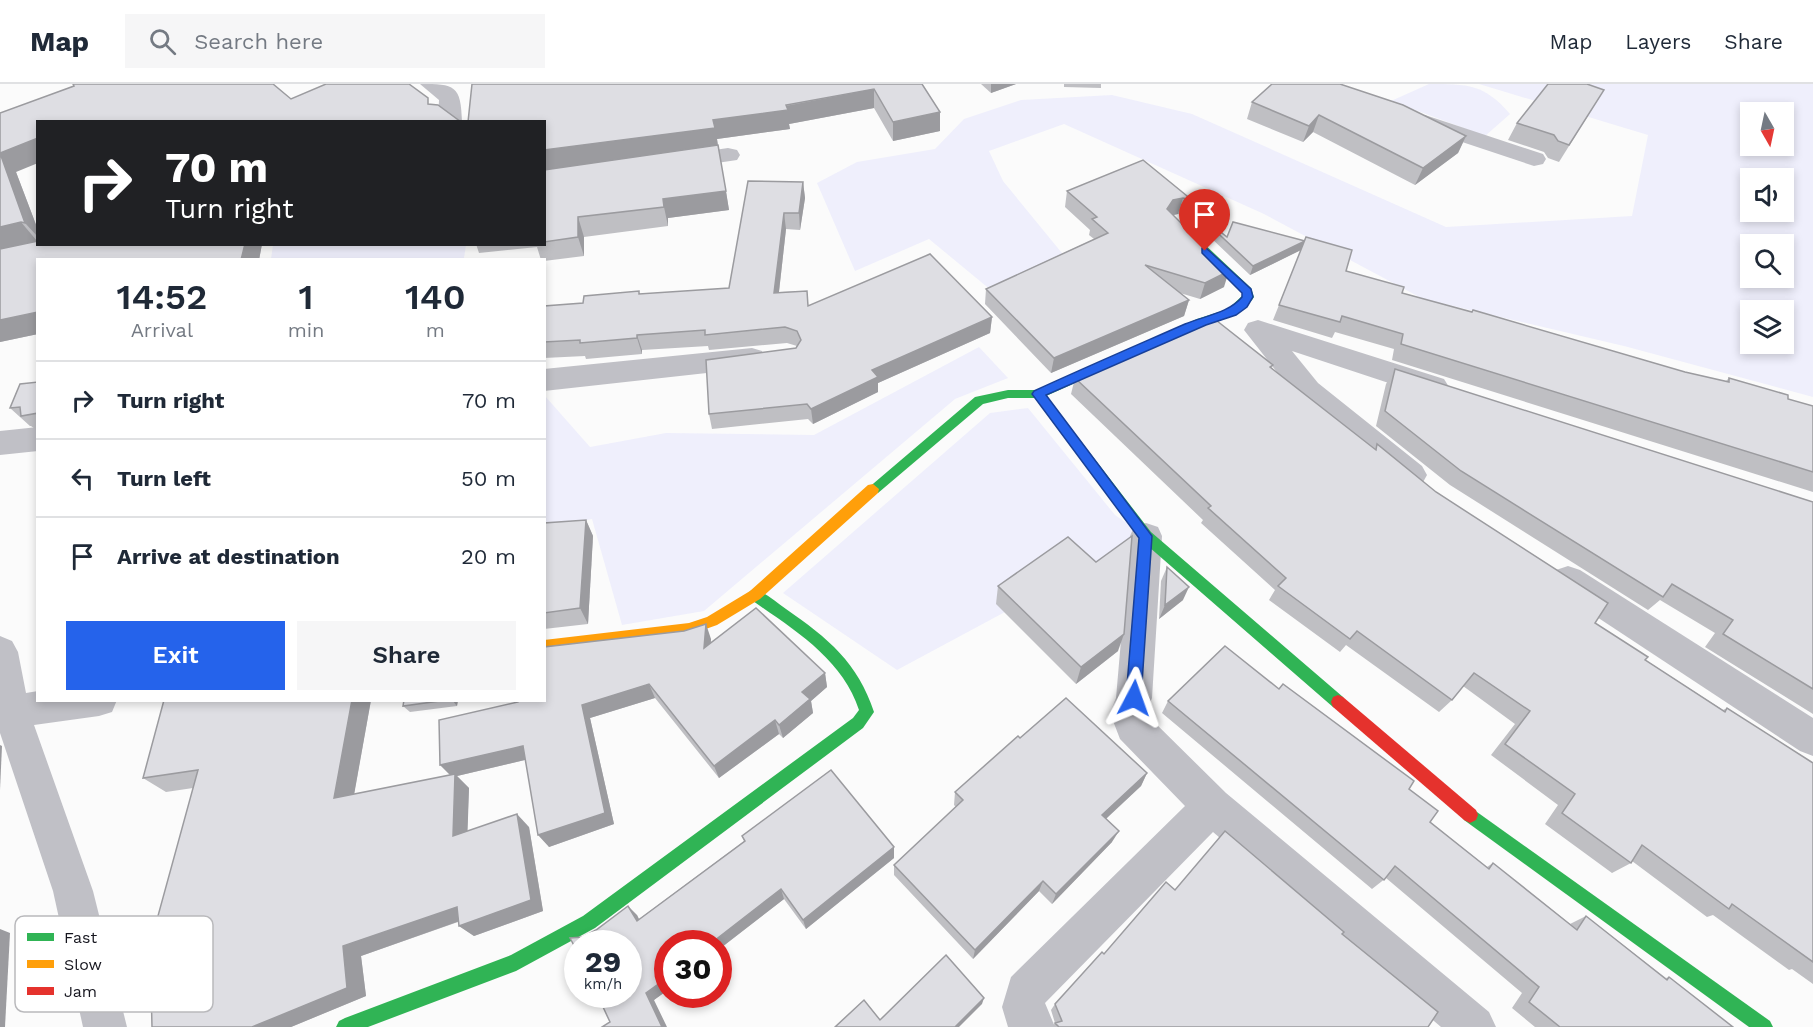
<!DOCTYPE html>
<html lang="en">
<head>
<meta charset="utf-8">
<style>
	body { margin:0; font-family:"Work Sans",sans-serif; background:#f6f6f7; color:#1f2937; height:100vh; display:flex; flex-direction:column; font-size:22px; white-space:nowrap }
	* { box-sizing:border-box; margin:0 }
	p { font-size:20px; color:#747a83 }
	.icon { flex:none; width:33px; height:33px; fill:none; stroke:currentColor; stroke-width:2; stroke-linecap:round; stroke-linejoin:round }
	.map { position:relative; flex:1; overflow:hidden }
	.sheet { position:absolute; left:36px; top:174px; width:510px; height:444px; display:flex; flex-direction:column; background:#fff; border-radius:0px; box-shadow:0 3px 9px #0003 }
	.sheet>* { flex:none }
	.guide { position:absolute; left:36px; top:36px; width:510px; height:126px; border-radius:0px; box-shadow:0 3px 9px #0003; background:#202124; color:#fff; overflow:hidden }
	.needle { width:39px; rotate:171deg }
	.controls { position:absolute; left:1740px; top:18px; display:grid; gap:12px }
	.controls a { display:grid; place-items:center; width:54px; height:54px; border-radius:0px; background:#fff; box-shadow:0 3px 9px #0003; font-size:30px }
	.speed { position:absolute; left:564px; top:846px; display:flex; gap:12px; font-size:30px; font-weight:700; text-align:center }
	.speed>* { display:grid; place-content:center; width:78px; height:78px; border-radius:50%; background:#fff; box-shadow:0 3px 9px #0003; line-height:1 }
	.speed small { font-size:15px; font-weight:400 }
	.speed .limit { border:9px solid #d22; background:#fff; color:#111 }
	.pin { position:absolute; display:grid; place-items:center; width:51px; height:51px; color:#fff; margin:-62px -26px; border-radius:50% 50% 50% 0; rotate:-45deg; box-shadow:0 0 6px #0007 }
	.pin .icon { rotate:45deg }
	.me { position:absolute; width:66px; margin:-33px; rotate:4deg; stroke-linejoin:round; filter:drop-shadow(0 0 4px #0008) }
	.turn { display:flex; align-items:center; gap:21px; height:126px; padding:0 30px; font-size:27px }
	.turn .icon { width:78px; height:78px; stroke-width:2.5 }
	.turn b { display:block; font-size:42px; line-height:51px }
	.eta { display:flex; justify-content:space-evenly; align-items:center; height:102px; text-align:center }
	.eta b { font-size:36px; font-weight:600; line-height:42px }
	.cta { display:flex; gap:12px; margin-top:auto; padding:12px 30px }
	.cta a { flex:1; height:69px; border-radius:0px; background:#2563eb; color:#fff; font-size:24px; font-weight:600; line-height:69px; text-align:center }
	.cta a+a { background:#f6f6f7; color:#1f2937 }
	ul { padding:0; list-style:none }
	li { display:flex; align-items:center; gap:18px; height:78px; padding:0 30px; border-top:2px solid #e0e1e3 }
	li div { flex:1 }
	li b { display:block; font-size:22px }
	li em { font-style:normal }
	header { display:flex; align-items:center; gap:36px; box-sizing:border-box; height:84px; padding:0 30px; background:#fff; border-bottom:2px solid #e0e1e3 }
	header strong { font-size:28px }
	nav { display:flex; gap:33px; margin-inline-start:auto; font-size:21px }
	.search { width:420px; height:54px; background:#f6f6f7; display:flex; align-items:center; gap:15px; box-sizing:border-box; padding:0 21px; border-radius:0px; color:#747a83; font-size:22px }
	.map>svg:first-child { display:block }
</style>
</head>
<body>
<header>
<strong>Map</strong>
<div class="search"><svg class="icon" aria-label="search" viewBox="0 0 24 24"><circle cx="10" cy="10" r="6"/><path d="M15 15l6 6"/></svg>Search here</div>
<nav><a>Map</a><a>Layers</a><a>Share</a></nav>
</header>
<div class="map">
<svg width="1813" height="943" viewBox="0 0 1813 943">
	<rect width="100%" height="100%" fill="#fbfbfb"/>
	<g fill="#efeffc" fill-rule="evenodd">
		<path d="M 1429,0 C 1468,0 1484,0 1510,30 L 1485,52 L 1391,17 Z"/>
		<path d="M 1479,0 L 1813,0 L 1813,313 L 1624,262 L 1423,215 L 1264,130 L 1064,40 L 989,67 L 1003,97 L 1066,174 L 992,207 L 929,155 L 855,187 L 817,99 L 857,78 L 935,65 L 964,35 L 1021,16 L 1112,11 L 1192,30 L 1446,143 L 1632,132 L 1648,51 ZM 1750,28 L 1784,28 L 1784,62 L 1750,62 ZM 1750,94 L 1784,94 L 1784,128 L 1750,128 ZM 1750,160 L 1784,160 L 1784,194 L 1750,194 ZM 1750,226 L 1784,226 L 1784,260 L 1750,260 Z"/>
		<polygon points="273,161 273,160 466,161 464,174 455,175 271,175"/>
		<polygon points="979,263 1008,294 955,315 704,527 622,541 592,435 555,442 545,442 545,312 590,363 666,349 814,351"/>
		<polygon points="1028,324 1115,431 1146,452 897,586 783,509 990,329"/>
	</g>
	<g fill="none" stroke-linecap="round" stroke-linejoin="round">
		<g fill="#c0c0c6" fill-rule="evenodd">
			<path d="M 420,0 C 455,0 461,1 462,38 L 438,38 L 439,16 Z"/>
			<polygon points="1425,31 1543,70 1546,75 1543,80 1534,82 1417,43 1413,38 1417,33"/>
			<polygon points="728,64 737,66 740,71 737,76 676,85 667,83 664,78 667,73"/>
			<polygon points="1258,236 1444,295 1449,303 1444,311 1434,314 1292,267 1318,299 1422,382 1427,391 1422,400 1411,403 1400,400 1298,315 1244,246 1248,239"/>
			<polygon points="752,264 762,267 766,274 762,281 752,284 544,307 544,285"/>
			<polygon points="38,343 38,367 0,371 0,347"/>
			<polygon points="1146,439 1158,443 1162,452 1152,614 1146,629 1148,632 1226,709 1489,928 1496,943 1441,943 1213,748 1045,919 1055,943 1008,943 1002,923 1011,893 1185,722 1120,655 1110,629 1116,614 1130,452 1134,443"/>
			<polygon points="1568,482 1580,486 1813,634 1813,672 1800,667 1556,506 1551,496 1556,486"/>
			<polygon points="0,552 12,557 18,568 26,609 38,607 38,616 117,616 112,628 99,632 34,641 93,807 127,943 83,943 53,807 0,649"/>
		</g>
		<g fill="#30b455" fill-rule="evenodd">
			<polygon points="1196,155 1200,156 1251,204 1254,213 1252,216 1236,231 1205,241 1046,312 1151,448 1343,613 1345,618 1343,623 1338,625 1333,623 1141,456 1035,314 1008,314 983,320 878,409 868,409 867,405 975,313 1008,306 1037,306 1197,235 1228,225 1242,212 1242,208 1192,160 1192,156"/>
			<path d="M 755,505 C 766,509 776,518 786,525 C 828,554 858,579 874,628 L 863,644 L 595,844 L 516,887 L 368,943 L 336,943 L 339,937 L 345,934 L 511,871 L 583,832 L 853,634 L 859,626 C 842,574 793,545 750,515 L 748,511 L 750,507 Z"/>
			<polygon points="1470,723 1770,937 1773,943 1749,943 1464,736 1462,731 1464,726"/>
		</g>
		<polygon fill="#ff9f0a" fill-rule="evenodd" points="873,400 879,405 878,409 760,515 717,541 689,551 544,568 544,556 689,539 707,533 750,507 868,401"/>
		<polygon fill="#e5322d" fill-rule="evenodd" points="1338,611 1343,613 1476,726 1478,731 1476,736 1470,739 1464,736 1333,623 1331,618 1333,613"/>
	</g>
	<g fill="#bfbfc3">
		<polygon points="922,0 940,28 940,47 893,57 874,24 789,40 790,45 717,55 729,126 668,134 668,142 584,153 584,172 544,177 544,176 541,176 537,163 479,169 476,160 544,160 544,38"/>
		<polygon points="981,0 1016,0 991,9"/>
		<polygon points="1064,0 1101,0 1101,4 1064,3"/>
		<polygon points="74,2 291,15 428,14 38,38 16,88 38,146 38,157 19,161 262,160 259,176 38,176 38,250 0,258 0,29"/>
		<polygon points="1604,6 1559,78 1548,74 1544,68 1508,56 1517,39"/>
		<polygon points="1252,18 1466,52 1458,69 1415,101 1313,48 1303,58 1247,35"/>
		<polygon points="1143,76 1192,116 1188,132 1178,130 1173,131 1224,203 1200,215 1180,209 1189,216 1184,232 1051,289 985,220 986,205 1094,155 1089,151 1090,146 1065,123 1067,107"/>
		<polygon points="803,98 805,114 800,146 786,145 779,208 807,207 808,221 992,233 990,249 878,299 878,308 813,340 808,335 712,345 709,330 796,264 797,262 787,259 709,266 708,262 642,266 642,270 586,275 585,272 544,274 544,222 583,219 640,210 729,204"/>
		<polygon points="1192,125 1227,153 1304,157 1346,187 1402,209 1471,228 1473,226 1685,288 1725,298 1729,294 1788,315 1813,322 1813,408 1392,276 1394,265 1335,248 1332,254 1273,236 1301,166 1250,191 1190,134"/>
		<polygon points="1273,281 1272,284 1374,365 1377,360 1595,539 1645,576 1723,626 1727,624 1813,679 1813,900 1792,885 1789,886 1713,831 1707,833 1632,777 1631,779 1612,789 1545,740 1558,721 1491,671 1515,640 1463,602 1452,616 1439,628 1346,561 1340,568 1269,516 1275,506 1201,439 1203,436 1071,310 1075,294"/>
		<polygon points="1395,285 1813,418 1813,630 1705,563 1715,549 1660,516 1648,526 1450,401 1376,342 1386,300"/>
		<polygon points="38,298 38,347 31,342 30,342 10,324"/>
		<polygon points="586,436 593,452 588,540 544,545 544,439"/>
		<polygon points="1167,483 1183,516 1159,535 1161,497"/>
		<polygon points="998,502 1118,567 1076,600 996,520"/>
		<polygon points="711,555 711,559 825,589 827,603 811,617 813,629 783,654 779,650 719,694 655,614 590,634 614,740 549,763 525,676 457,692 469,704 467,747 529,743 543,827 474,852 459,842 458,838 361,872 366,912 291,943 152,943 193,704 166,708 143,694 164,616 371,616 354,710 450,691 518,618"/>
		<polygon points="404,616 458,616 457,622 410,628 403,622"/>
		<polygon points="1168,617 1409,705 1430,738 1487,783 1493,779 1570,840 1586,832 1666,894 1669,893 1733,943 1535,943 1512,924 1522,909 1386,794 1372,805 1162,629"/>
		<polygon points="1020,654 1147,689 1141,702 1106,735 1112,758 1052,820 1039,807 973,875 894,791 894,781 956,723 954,721 955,708"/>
		<polygon points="742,752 894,763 894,774 806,845 784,815 654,916 610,938 583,853 637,831 639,835 744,757"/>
		<polygon points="1175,806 1342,850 1428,943 1052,943 1055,939 1051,926 1055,920 1104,870"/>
	</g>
	<g fill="#9b9b9f">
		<polygon points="991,0 1016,0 991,9"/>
		<polygon points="874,5 874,24 789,40 790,45 717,55 718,63 544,86 544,66 713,36"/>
		<polygon points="940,28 940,47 893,57 893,38"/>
		<polygon points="1319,31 1313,48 1303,58 1309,42"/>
		<polygon points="1466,52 1458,69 1415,101 1423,84"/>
		<polygon points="38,54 38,79 16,88 38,146 38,153 25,139 0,69"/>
		<polygon points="803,98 805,114 800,146 799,129"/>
		<polygon points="726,107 729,126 668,134 668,142 664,123 663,115"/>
		<polygon points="1183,114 1178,130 1169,132 1167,125 1173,116"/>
		<polygon points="784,129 786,145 777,225 774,209"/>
		<polygon points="578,133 584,153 584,172 578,153"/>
		<polygon points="21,138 37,157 0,166 0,143"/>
		<polygon points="1305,157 1301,166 1250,191 1253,182"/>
		<polygon points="245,160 262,160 259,176 241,176"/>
		<polygon points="1229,187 1224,203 1200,215 1205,199"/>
		<polygon points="1189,216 1184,232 1051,289 1054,274"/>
		<polygon points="38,228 38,250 0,258 0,236"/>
		<polygon points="992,233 990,249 878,299 878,308 813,340 811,325 872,286"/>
		<polygon points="637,251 642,266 642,270 637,254"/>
		<polygon points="586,436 593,452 588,540 580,524"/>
		<polygon points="1189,503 1183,516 1159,535 1165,521"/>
		<polygon points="706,540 711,555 709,579 704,564"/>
		<polygon points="1124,550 1118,567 1076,600 1081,583"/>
		<polygon points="825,589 827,603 811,617 813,629 783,654 779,641 802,608"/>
		<polygon points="649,600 655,614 590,634 614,740 549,763 538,751 582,621"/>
		<polygon points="352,616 371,616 351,728 334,714"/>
		<polygon points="452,616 458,616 457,622"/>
		<polygon points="775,636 779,650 719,694 714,682"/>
		<polygon points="0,661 2,662 0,706"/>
		<polygon points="523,662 533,674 457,692 469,704 467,764 453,752 452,693 440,681"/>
		<polygon points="1147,689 1141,702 1097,743 1102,731"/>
		<polygon points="517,730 529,743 543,827 474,852 459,842"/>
		<polygon points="1119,747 1112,758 1052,820 1056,810"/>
		<polygon points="894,763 894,774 806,845 803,836"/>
		<polygon points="1043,797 1039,807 973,875 975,866"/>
		<polygon points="781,805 784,815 718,866 718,860 710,860"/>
		<polygon points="628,822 637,831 644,846 637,837"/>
		<polygon points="457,823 471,833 361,872 366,912 291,943 252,943 343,862"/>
		<polygon points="0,845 10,849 5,943 0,943"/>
		<polygon points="668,893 668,906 654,916 667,943 662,943 646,909"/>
		<polygon points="984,914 982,920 959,943 955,943"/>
	</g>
	<g fill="#dedee3" stroke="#9b9b9f" stroke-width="1.5">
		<polygon points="73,0 273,0 291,15 326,0 409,0 428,14 428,20 438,21 461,38 38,38 38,54 0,69 25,139 21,138 0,143 0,29 74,2"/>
		<polygon points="472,0 922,0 940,28 893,38 874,5 786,21 788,26 713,36 715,44 544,66 544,38 468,38"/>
		<polygon points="1272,0 1340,0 1403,21 1466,52 1423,84 1319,31 1309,42 1252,18"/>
		<polygon points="1548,0 1587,0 1604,6 1569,61 1558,57 1554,51 1517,39"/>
		<polygon points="718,61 726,107 663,115 664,123 578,133 578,153 544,158 544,86"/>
		<polygon points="1143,76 1192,116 1183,114 1173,116 1167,125 1229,187 1205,199 1145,181 1189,216 1054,274 986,205 1108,149 1092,135 1097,133 1067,107"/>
		<polygon points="748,97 803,98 799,129 784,129 774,209 807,207 808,222 930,170 992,233 872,286 878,293 811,325 807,320 709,330 706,276 796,264 801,256 797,247 785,243 705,251 705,246 637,251 637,254 580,259 580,256 544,258 544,222 583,219 584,212 639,207 639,210 729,204"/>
		<polygon points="1192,125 1227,153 1233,138 1305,157 1253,182"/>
		<polygon points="1306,153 1352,166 1346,187 1404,203 1402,209 1472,228 1473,226 1685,288 1729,298 1729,294 1788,311 1788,315 1813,322 1813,388 1401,260 1403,250 1342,232 1340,238 1279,221"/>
		<polygon points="38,157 38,160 245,160 241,176 38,176 38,228 0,236 0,165"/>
		<polygon points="1212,233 1273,281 1270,283 1376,366 1377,360 1436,408 1608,519 1595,539 1648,573 1645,576 1725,628 1727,624 1813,679 1813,878 1732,820 1729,825 1642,761 1631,779 1562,729 1575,710 1505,660 1530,627 1474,589 1452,616 1357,547 1350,555 1278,502 1286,494 1208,424 1211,422 1075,294"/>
		<polygon points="1395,285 1813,418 1813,605 1723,550 1733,536 1672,500 1663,513 1461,387 1385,327"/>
		<polygon points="38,298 38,329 21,332 20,323 10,324 20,300"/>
		<polygon points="586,436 580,524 544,529 544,439"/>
		<polygon points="1132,452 1124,550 1081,583 998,502 1068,453 1096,478"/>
		<polygon points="1167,483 1189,503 1165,521"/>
		<polygon points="756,524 825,589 802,608 810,615 779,641 775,636 714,682 649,600 582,621 605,729 538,751 523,662 440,681 439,636 518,618 518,616 544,616 544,563 684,547 706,540 704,564"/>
		<polygon points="1225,562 1279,605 1283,600 1414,697 1409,705 1438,727 1430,738 1489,785 1493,779 1577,846 1586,832 1667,896 1669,893 1733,943 1560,943 1529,918 1539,903 1395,782 1384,796 1168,617"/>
		<polygon points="1066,614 1147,689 1102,731 1119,747 1056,810 1043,797 975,866 894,781 963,716 955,708 1018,652 1020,654"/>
		<polygon points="164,616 352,616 334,714 455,690 453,752 517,730 531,816 459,842 457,823 343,862 347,904 252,943 152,943 150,861 198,686 143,694"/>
		<polygon points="404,616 447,616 403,622"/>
		<polygon points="831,686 894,763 803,836 781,805 710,860 668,860 668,893 646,909 662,943 602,943 610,938 597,910 628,910 628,860 578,860 578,869 570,854 583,853 596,846 628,822 637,837 745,757 742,752"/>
		<polygon points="1225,747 1344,848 1342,850 1438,928 1428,943 1059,943 1055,939 1062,937 1055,920 1102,868 1104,870 1166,798 1175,806"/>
		<polygon points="946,871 984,914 955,943 835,943 864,916 880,936"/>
	</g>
	<path fill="#2563eb" stroke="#184099" stroke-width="1.5" d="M 1205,163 L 1251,205 L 1253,213 L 1247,223 L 1236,231 L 1206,241 L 1046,311 L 1152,452 L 1141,614 L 1139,619 L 1134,621 L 1128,619 L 1126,614 L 1139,454 L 1032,310 L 1034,307 C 1084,284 1135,262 1185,240 C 1204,232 1229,229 1242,213 L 1242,209 L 1202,169 L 1202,164 Z"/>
	<rect x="15" y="832" width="198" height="96" rx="9" fill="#fff" stroke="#b9b9bc" stroke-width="1.5"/>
	<rect x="27" y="849" width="27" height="8" fill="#30b455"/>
	<rect x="27" y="876" width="27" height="8" fill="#ff9f0a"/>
	<rect x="27" y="903" width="27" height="8" fill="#e5322d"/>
	<g font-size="16" fill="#15151e">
		<text x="64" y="859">Fast</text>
		<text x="64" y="886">Slow</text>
		<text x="64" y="913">Jam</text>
	</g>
</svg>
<div class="controls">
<a><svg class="needle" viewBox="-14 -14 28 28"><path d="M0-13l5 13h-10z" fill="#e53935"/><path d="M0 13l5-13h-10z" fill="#747a83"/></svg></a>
<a><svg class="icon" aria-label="sound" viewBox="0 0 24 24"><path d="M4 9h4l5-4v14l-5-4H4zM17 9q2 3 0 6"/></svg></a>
<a><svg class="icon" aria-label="search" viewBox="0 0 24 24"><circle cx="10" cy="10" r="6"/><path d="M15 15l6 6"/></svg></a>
<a><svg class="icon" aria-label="layers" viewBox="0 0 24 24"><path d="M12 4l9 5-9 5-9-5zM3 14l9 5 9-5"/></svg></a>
</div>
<div class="speed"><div>29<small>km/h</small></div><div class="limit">30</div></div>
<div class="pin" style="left:1205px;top:167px;background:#d93025"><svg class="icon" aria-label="arrive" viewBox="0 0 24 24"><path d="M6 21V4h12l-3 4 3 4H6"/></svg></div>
<svg class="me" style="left:1134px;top:614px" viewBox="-20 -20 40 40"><path d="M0-17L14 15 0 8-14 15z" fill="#2563eb" stroke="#fff" stroke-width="4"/></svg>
<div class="guide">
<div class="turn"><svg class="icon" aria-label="right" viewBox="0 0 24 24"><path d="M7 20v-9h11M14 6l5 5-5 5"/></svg><div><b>70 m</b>Turn right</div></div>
</div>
<section class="sheet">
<div class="eta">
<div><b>14:52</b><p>Arrival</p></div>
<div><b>1</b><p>min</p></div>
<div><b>140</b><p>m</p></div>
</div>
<ul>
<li><svg class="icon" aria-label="right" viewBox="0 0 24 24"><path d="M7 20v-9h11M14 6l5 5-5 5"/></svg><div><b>Turn right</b></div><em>70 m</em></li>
<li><svg class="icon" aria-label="left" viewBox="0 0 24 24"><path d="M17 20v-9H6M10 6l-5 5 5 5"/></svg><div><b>Turn left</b></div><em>50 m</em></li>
<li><svg class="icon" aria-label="arrive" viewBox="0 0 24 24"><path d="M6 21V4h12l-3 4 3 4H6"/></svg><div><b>Arrive at destination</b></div><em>20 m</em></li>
</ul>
<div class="cta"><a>Exit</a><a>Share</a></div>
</section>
</div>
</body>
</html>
